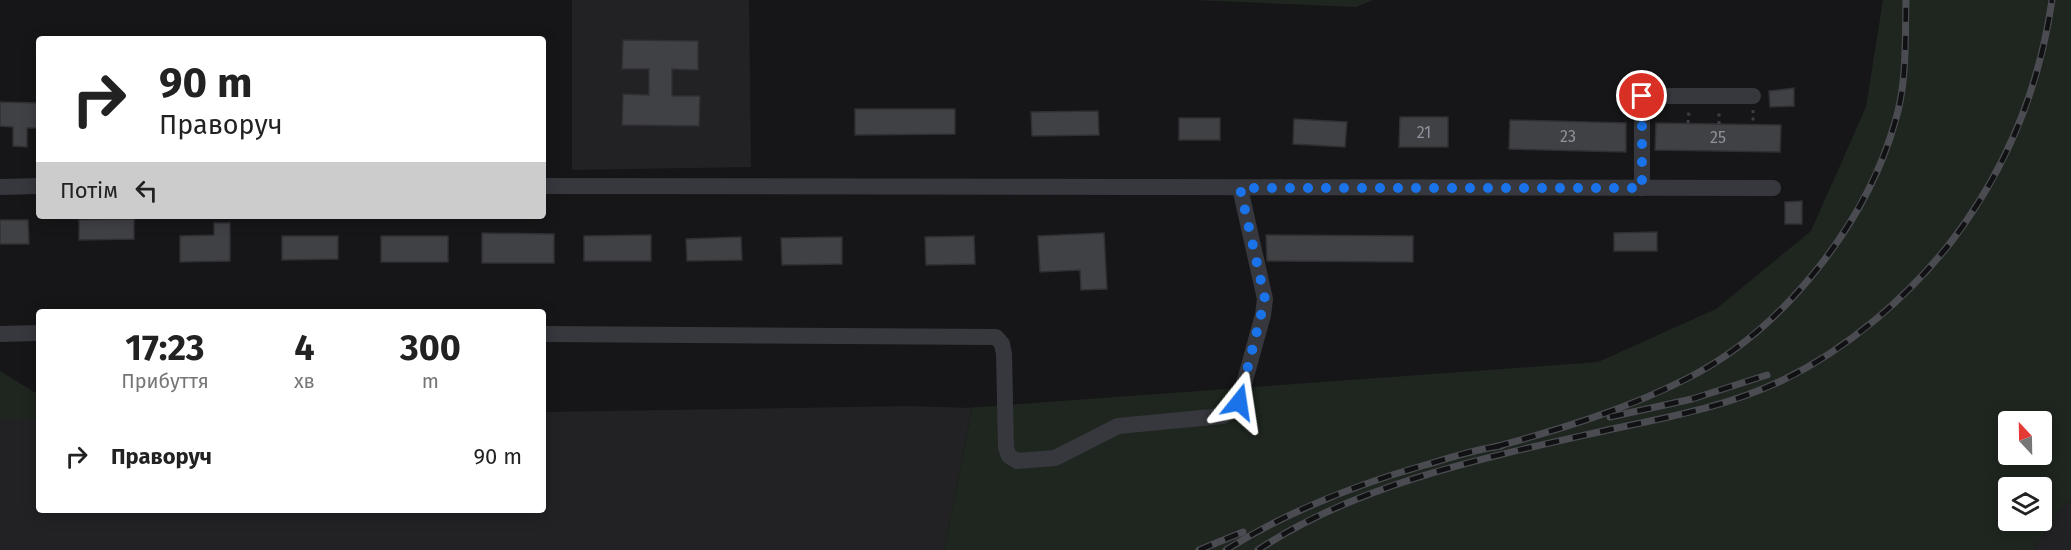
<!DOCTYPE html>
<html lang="uk">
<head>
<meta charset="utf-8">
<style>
	body { margin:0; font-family:"Fira Sans",sans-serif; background:#f6f6f6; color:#222; height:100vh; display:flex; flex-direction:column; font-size:22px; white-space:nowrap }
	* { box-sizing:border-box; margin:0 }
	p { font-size:20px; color:#767676 }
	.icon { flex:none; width:33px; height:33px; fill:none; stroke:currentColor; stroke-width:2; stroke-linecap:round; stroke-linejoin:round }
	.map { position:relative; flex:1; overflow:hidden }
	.side { position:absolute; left:36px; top:309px; width:510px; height:204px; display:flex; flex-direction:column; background:#fff; border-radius:6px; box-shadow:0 3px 15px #0003 }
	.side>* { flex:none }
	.top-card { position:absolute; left:36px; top:36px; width:510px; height:183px; border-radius:6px; box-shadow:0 3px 15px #0003; background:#fff; color:#222; overflow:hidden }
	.needle { width:39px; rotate:338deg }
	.fabs { position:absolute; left:1998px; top:411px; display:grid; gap:12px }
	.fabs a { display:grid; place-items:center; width:54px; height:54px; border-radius:6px; background:#fff; box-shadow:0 3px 15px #0003; font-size:30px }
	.pin { position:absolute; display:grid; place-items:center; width:51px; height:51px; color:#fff; margin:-26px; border:3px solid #fff; border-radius:50%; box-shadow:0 2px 6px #0007 }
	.me { position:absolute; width:66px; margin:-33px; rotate:15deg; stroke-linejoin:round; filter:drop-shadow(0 0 4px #0008) }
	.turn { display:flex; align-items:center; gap:21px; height:126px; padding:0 24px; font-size:27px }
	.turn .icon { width:78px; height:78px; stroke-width:2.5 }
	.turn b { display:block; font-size:42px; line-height:51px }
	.then { display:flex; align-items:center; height:57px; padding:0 24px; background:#0003; gap:12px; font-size:22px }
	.eta { display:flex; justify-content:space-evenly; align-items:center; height:102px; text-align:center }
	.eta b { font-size:36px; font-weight:700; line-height:42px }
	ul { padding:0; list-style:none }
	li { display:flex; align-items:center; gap:18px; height:90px; padding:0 24px }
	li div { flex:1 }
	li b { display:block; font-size:22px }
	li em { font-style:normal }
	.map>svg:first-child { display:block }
</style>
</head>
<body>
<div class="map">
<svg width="2071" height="550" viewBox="0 0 2071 550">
	<rect width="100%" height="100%" fill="#161618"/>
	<g fill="#222225">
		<polygon points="572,0 749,0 751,167 572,170"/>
		<polygon points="909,406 972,408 944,550 0,550 0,419 39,419 39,510 543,510 543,412"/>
		<polygon points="2071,499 2071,550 2033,550 2053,519"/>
	</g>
	<g fill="#1e261f" fill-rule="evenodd">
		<polygon points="1194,0 1373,0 1356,7"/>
		<path d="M 1883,0 L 2071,0 L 2071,499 L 2053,519 L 2033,550 L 944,550 L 972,409 L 965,408 L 1598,362 L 1716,309 L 1811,231 L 1866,107 ZM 2008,422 L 2042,422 L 2042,454 L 2008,454 ZM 2008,488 L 2042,488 L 2042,520 L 2008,520 Z"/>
		<polygon points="0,371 39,395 39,419 0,419"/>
	</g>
	<g fill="#404145" stroke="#303034" stroke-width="1.5">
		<polygon points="623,40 698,41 698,70 672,69 672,96 700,96 699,126 622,125 623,94 649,95 649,69 622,69"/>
		<polygon points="1794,88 1794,106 1770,107 1769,91"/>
		<polygon points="0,102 39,103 39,128 27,128 27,147 13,146 13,127 0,126"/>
		<polygon points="855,109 955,109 955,134 855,135"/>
		<polygon points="1098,111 1099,135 1032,136 1031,112"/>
		<polygon points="1400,117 1448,117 1448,147 1399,147"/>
		<rect x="1179" y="118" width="41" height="22"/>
		<polygon points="1294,119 1347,122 1345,147 1293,144"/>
		<polygon points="1510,120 1626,123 1626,152 1509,149"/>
		<polygon points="1656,123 1781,125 1780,152 1655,150"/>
		<polygon points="1802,201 1802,224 1785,224 1785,202"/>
		<polygon points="134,219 134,239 79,240 79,220"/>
		<polygon points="0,220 28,220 29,244 0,244"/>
		<polygon points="214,223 230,223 230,261 180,262 180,236 214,235"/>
		<polygon points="1657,232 1657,251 1614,251 1614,233"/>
		<polygon points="482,233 554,234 554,263 482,263"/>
		<polygon points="1104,233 1107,289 1081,290 1080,270 1040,272 1038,236"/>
		<polygon points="651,235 651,261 584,261 584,236"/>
		<polygon points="1266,235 1413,236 1413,262 1267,261"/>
		<polygon points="282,236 338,236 338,259 282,260"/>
		<rect x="381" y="236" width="67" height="26"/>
		<polygon points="974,236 975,264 926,265 925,237"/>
		<polygon points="741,237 742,260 687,261 686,239"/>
		<polygon points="842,237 842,264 782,265 781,238"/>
	</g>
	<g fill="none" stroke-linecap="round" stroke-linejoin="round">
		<g stroke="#3d3f44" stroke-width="3" stroke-dasharray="3 4.5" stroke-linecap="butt">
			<polyline points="1753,110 1753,125"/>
			<polyline points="1688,123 1689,110"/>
			<polyline points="1719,124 1719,110"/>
		</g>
		<g stroke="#37383d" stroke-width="16">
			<polyline points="543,186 1773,188"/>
			<polyline points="0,187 39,186"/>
			<polyline points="1642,188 1642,96 1753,96"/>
			<polyline points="0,334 39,333"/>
			<polyline points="543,334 996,337 1002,344 1004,354 1006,448 1009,456 1017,461 1055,458 1118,426 1223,416 1239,402 1263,315 1265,299 1240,188"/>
		</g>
		<defs>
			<g id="rail">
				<polyline points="1610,417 1692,399 1767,375"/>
				<path d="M 1495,447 C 1561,429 1627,409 1688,378 C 1783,330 1866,224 1895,122 C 1907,84 1905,40 1906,0"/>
				<polyline points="1199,550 1243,532"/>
				<path d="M 1226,550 C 1288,511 1355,485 1425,465 C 1449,458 1476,449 1501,446"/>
				<path d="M 1258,550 C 1362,481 1493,456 1612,429 C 1670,417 1729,406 1783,380 C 1847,349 1907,298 1951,242 C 2006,170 2039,90 2052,0"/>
			</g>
		</defs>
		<use href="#rail" stroke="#4a4c52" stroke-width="7"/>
		<use href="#rail" stroke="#111113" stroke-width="4.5" stroke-dasharray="14" stroke-linecap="butt"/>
	</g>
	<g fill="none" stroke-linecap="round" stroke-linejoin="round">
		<polyline stroke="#1a73e8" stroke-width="10" stroke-dasharray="0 18" points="1239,402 1265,299 1240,188 1642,188 1642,96"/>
	</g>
	<g text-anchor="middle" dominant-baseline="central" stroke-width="6" stroke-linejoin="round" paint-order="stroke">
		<g font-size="16" fill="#8e929b">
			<text x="1424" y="132">21</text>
			<text x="1568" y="136">23</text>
			<text x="1718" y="137">25</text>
		</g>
	</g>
</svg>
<div class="fabs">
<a><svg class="needle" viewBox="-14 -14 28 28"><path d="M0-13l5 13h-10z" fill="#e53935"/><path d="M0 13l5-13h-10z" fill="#767676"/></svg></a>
<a><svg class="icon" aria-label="layers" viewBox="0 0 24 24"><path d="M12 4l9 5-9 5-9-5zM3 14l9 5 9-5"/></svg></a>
</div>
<div class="pin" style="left:1642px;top:96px;background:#d93025"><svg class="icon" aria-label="arrive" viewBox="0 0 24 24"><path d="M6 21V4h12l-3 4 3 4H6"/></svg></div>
<svg class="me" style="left:1239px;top:402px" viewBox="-20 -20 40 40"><path d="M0-17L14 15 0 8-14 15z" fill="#1a73e8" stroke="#fff" stroke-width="4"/></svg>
<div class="top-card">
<div class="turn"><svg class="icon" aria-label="right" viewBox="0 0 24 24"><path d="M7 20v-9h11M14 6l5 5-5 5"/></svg><div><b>90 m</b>Праворуч</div></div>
<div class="then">Потім<svg class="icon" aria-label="left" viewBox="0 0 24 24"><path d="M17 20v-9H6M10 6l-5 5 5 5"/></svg></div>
</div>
<section class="side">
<div class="eta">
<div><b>17:23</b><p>Прибуття</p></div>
<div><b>4</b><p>хв</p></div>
<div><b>300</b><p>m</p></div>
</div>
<ul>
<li><svg class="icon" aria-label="right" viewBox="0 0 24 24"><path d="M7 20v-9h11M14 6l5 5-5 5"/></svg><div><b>Праворуч</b></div><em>90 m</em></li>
</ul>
</section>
</div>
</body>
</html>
